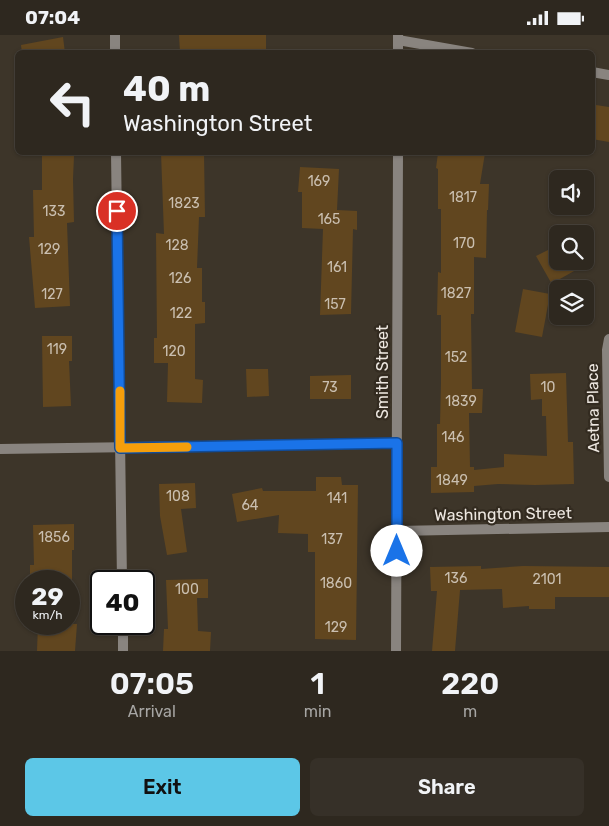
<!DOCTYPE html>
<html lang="en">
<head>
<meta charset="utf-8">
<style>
	body { margin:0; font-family:Rubik,sans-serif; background:#363028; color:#f1f3f6; height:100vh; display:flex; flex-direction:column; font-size:19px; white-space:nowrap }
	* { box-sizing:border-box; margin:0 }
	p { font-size:16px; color:#a7a6a4 }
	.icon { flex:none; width:28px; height:28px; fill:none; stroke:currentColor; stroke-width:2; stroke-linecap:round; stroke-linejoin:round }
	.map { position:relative; height:616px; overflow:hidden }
	.panel { display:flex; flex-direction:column; background:#2e281f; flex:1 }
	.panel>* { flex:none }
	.top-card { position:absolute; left:15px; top:15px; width:580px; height:105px; border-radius:8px; box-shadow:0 1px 4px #0004,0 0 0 1px #49443d; background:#2e281f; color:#f1f3f6; overflow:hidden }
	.controls { position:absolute; left:549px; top:135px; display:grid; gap:10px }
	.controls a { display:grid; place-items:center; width:45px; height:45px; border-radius:8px; background:#2e281f; box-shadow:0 1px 4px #0004,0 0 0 1px #49443d; font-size:25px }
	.speed { position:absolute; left:15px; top:535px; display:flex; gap:10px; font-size:25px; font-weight:700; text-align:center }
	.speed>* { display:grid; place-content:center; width:65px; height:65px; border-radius:50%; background:#2e281f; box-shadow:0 1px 4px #0004,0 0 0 1px #49443d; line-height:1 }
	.speed small { font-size:12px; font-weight:400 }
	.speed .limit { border:2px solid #111; border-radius:8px; background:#fff; color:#111 }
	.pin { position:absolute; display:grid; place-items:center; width:42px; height:42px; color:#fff; margin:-21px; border:2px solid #fff; border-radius:50%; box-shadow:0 1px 5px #0007 }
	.me { position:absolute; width:55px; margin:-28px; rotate:0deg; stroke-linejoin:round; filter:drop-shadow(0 0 4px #0008) }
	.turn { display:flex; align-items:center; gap:18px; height:105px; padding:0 25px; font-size:22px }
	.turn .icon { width:65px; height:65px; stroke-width:2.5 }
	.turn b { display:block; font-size:35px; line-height:42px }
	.eta { display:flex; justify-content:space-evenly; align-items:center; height:85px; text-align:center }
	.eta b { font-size:30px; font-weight:600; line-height:35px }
	.action { display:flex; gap:10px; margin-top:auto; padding:10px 25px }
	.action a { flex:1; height:58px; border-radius:8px; background:#5cc7e7; color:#111; font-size:20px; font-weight:600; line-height:58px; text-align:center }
	.action a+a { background:#363028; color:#f1f3f6 }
	.status { display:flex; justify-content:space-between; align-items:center; height:35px; padding:0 25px; background:#2e281f; direction:ltr }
	.status svg { height:14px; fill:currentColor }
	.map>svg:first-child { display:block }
</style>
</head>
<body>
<div class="status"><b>07:04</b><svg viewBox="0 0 49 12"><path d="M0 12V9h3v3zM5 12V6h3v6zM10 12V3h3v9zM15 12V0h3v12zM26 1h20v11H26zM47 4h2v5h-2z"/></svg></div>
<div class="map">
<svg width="609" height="616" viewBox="0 0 609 616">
	<rect width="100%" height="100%" fill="#3d3529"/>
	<g fill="#61461f">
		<polygon points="179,0 266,0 266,18 180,18"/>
		<polygon points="63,2 65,18 22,18 21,10"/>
		<polygon points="596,70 609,72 609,107 592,104 592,88"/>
		<polygon points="161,118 204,118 205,182 199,182 197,233 202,233 202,267 205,267 205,288 195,289 195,344 203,345 202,368 167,367 168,328 154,328 154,303 157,303 156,198 164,199"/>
		<polygon points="438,118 485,118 480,149 489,149 488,175 487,175 486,223 474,222 474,279 471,279 472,354 483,354 482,378 469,378 470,432 474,432 474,435 504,432 504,419 547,421 546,381 542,381 542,364 531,365 530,339 566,338 568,407 573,407 574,449 535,450 498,449 474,451 474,457 431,458 431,432 437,432 437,389 440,389 441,347 441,280 437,280 438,237 441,238 441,174 438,174 438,134 436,133"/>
		<polygon points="42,120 74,121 73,144 74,187 67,188 70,271 35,273 29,202 34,202 33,155 42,155"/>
		<polygon points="300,132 339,134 337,175 357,176 357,195 353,194 351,279 320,280 323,194 302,193 302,157 298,157"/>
		<polygon points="558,210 558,226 592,226 558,245 558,260 536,221"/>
		<polygon points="523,254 550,259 542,302 515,297"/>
		<polygon points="42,301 72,301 72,326 69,326 71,371 43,372"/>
		<polygon points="246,334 268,334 269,361 247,362"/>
		<polygon points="351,340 351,364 310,364 310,341"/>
		<polygon points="316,442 341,442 342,450 358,450 356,605 315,604 315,517 308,517 308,499 278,498 279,480 237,487 232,459 262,453 263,456 316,456"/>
		<polygon points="195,448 196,473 181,474 187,517 167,520 160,481 159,449"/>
		<polygon points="74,489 74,515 72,515 72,546 30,546 30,530 34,530 33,490"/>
		<polygon points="481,531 481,534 523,531 609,532 609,562 555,562 555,574 529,574 529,571 503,573 502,554 460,555 455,616 432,616 437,556 431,556 430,532"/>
		<polygon points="208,544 208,563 197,563 198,596 211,597 210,616 163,616 164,594 168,594 166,545"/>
		<polygon points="38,589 77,589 75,616 37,616"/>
	</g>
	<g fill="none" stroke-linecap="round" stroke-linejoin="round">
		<g stroke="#89847f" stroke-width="10">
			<polyline points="115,0 115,18"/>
			<polyline points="398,5 472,18"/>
			<polyline points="592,37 609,40"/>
			<polyline points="116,118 122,546"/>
			<polyline points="609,304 607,315 609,442"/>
			<polyline points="0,414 397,408"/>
			<polyline points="397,496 609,492"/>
			<polyline points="123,589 123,616"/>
		</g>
		<g stroke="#89847f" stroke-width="10">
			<polyline points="398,18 398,0"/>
			<polyline points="396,616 398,118"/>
		</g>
	</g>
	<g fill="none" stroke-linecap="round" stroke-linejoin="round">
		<defs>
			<polyline id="route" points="117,176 120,413 397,408 397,516"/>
		</defs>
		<use href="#route" stroke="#114b97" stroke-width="12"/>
		<use href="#route" stroke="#1a73e8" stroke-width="9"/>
		<polyline stroke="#f59e0b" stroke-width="9" points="120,356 120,413 187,412"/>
	</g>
	<g text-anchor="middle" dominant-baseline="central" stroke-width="4.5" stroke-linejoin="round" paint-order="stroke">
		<g font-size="14" fill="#cabfb0">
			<text x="319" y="146">169</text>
			<text x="463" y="162">1817</text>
			<text x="184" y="168">1823</text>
			<text x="54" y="176">133</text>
			<text x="329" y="184">165</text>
			<text x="464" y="208">170</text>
			<text x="177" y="210">128</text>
			<text x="49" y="214">129</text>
			<text x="337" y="232">161</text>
			<text x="180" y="243">126</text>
			<text x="456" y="258">1827</text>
			<text x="52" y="259">127</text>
			<text x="335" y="269">157</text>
			<text x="181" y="278">122</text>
			<text x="57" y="314">119</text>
			<text x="174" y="316">120</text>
			<text x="456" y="322">152</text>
			<text x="330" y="352">73</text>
			<text x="548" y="352">10</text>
			<text x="461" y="366">1839</text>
			<text x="453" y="402">146</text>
			<text x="452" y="445">1849</text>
			<text x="178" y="461">108</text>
			<text x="337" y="463">141</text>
			<text x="250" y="470">64</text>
			<text x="54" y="502">1856</text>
			<text x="332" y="504">137</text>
			<text x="456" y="543">136</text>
			<text x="547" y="544">2101</text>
			<text x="336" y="548">1860</text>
			<text x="187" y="554">100</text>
			<text x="336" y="592">129</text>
		</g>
		<g font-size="16" fill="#ede7e0" stroke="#332b20">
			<text transform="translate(382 337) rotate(-90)">Smith Street</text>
			<text transform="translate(593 373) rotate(-91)">Aetna Place</text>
			<text transform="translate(503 479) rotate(-1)">Washington Street</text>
		</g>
	</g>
</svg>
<div class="controls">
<a><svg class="icon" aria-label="sound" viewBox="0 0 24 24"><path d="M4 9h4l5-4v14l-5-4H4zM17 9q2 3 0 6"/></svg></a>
<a><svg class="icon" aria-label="search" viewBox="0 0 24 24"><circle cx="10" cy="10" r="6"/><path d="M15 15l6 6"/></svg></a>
<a><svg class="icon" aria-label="layers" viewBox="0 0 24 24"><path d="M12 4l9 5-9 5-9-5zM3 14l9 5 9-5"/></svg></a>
</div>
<div class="speed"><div>29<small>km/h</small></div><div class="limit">40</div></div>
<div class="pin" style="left:117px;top:176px;background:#d93025"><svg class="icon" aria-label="arrive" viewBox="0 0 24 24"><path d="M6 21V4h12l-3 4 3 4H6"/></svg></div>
<svg class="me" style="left:397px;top:516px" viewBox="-20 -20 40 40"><circle r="19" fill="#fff"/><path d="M0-13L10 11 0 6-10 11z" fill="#1a73e8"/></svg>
<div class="top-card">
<div class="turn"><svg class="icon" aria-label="left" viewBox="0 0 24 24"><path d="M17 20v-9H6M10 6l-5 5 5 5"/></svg><div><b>40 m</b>Washington Street</div></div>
</div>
</div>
<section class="panel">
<div class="eta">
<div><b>07:05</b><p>Arrival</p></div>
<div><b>1</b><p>min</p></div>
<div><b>220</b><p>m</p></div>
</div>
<div class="action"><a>Exit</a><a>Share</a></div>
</section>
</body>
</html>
